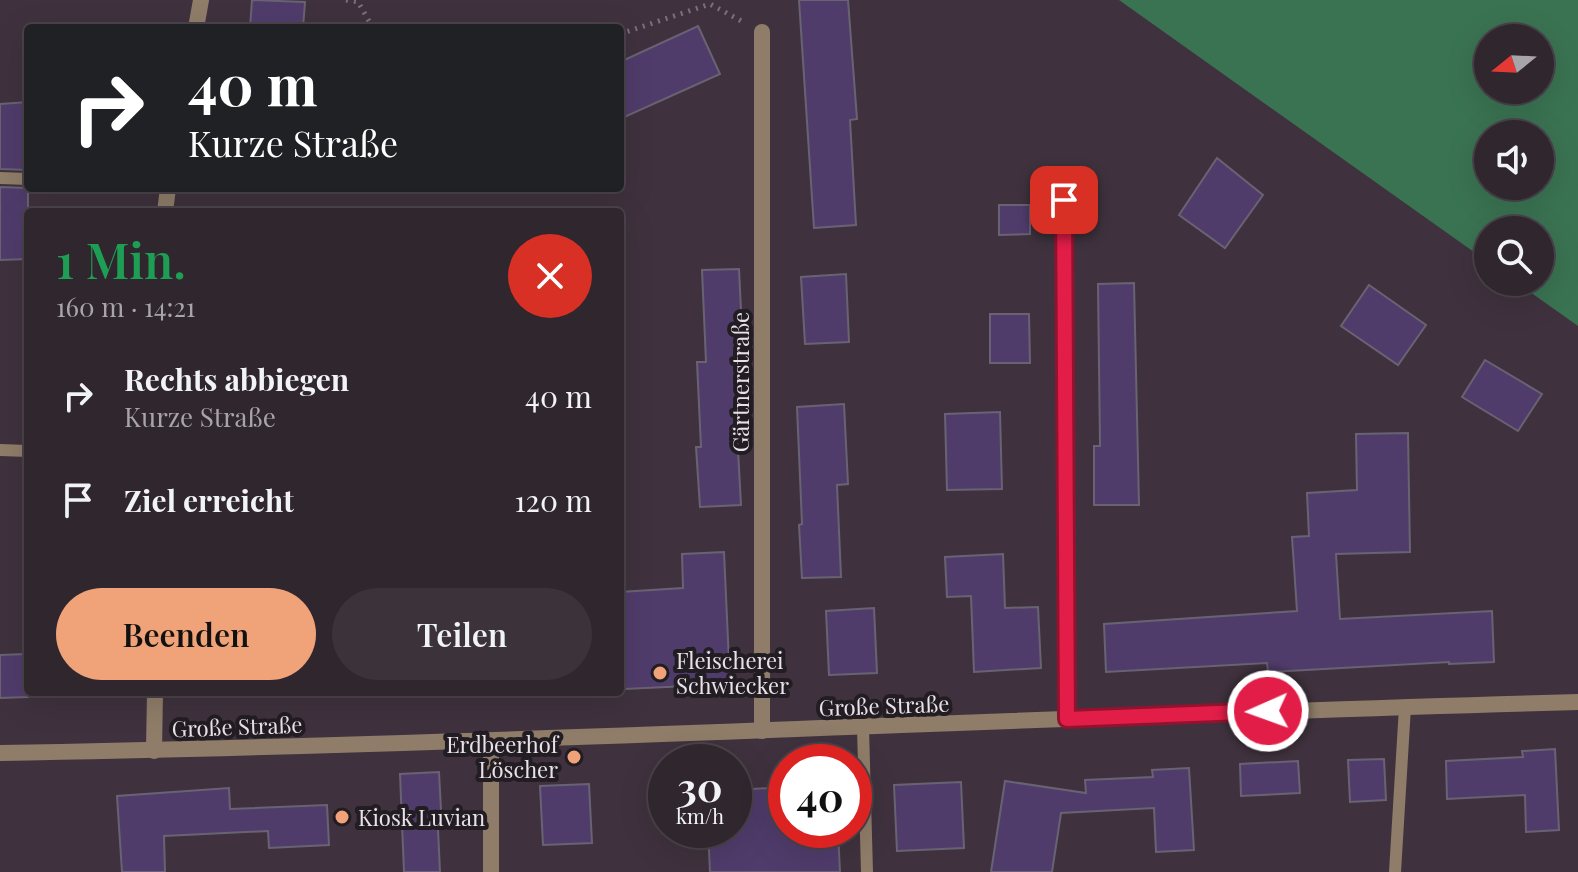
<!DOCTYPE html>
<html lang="de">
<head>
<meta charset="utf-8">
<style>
	body { margin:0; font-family:"Playfair Display",serif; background:#3b323a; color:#f1f3f6; height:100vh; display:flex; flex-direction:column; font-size:30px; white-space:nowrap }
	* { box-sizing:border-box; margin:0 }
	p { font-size:26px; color:#a7a5aa }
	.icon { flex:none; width:44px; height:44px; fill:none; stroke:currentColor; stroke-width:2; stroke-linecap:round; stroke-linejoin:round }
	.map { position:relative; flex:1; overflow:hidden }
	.drawer { position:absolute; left:24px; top:208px; width:600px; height:488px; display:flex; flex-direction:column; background:#2f262e; border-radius:8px; box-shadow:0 8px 32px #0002,0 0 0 2px #4a434a }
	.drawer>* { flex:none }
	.hud { position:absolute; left:24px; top:24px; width:600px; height:168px; border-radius:8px; box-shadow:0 8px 32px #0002,0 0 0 2px #4a434a; background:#202124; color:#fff; overflow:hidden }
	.needle { width:52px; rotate:252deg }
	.controls { position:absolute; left:1474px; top:24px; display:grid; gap:16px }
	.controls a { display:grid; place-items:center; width:80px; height:80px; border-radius:50%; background:#2f262e; box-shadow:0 8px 32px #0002,0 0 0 2px #4a434a; font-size:40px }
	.speed { position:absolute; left:648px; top:744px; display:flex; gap:16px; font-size:40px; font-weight:700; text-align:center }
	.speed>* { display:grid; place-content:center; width:104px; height:104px; border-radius:50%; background:#2f262e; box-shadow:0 8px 32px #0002,0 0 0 2px #4a434a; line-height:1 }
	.speed small { font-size:20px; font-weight:400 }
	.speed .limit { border:12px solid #d22; background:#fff; color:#111 }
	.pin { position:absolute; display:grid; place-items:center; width:68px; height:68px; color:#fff; margin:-34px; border-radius:16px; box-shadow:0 4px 12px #0006 }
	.me { position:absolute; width:88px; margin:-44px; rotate:268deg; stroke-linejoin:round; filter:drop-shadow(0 0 6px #0008) }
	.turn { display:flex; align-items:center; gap:28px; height:168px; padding:0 32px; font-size:36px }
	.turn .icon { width:104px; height:104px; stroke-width:2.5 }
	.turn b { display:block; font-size:56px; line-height:68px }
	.round { display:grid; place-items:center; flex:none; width:84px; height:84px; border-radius:42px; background:#3b323a }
	.headline { display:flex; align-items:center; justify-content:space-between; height:136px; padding:0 32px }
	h1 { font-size:48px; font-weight:600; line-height:60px; color:#1e9e55 }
	.button { display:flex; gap:16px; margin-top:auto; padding:16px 32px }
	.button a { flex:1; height:92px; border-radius:48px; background:#f0a279; color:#111; font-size:32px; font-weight:600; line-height:92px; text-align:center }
	.button a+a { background:#3b323a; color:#f1f3f6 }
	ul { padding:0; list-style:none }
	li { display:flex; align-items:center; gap:24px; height:104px; padding:0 32px }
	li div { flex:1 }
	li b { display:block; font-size:30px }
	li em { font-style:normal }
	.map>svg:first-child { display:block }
</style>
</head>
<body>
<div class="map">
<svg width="1578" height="872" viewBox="0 0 1578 872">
	<rect width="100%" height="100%" fill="#3f323e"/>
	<path fill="#3a7352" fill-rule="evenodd" d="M 1119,0 L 1578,0 L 1578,326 L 1516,282 L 1540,282 L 1540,230 L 1488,230 L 1488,262 ZM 1488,38 L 1540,38 L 1540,90 L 1488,90 ZM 1488,134 L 1540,134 L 1540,186 L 1488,186 Z"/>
	<g fill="#503c6b" stroke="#696273" stroke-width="2">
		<polygon points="252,0 305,2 303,28 250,28"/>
		<polygon points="799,0 848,0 857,119 850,120 856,225 814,228"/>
		<polygon points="698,26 720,74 620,119 620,62"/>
		<polygon points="28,102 28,170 0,169 0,104"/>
		<polygon points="1217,158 1263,195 1225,248 1179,215"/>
		<polygon points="0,187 28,188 28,259 0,260"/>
		<polygon points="999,205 1030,205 1030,234 999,235"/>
		<polygon points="739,269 742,331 738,331 742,413 736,413 741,505 700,507 696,447 701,447 697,362 706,362 702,270"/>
		<polygon points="846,274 849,342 805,344 801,277"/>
		<polygon points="1134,283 1139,505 1094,505 1094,446 1100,446 1098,284"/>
		<polygon points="1369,285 1426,325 1398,365 1341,326"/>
		<polygon points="990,314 1029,314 1030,363 990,363"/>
		<polygon points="1485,360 1542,394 1518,431 1462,397"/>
		<polygon points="844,404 848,484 837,485 841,577 802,578 799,525 802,524 797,407"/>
		<polygon points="1000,412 1002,489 947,490 945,414"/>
		<polygon points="1408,433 1410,552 1336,554 1340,619 1492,611 1494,662 1449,664 1449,662 1268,672 1267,663 1106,672 1104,624 1297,611 1292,537 1309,536 1307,493 1357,490 1356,434"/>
		<polygon points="724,552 730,684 625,689 620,592 683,588 682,554"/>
		<polygon points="1003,554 1005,608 1038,607 1041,668 974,672 971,596 947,597 945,557"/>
		<polygon points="874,608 877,673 829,675 826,611"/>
		<polygon points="26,654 28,697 0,698 0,655"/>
		<polygon points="1555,749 1559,830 1526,832 1525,795 1447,799 1446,761 1523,757 1522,751"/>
		<polygon points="1384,759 1386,800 1350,802 1348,760"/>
		<polygon points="1298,761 1300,793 1241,796 1240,764"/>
		<polygon points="1189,768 1194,850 1156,852 1154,808 1061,813 1052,872 991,872 1005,781 1086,793 1085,780 1153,777 1152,770"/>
		<polygon points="439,772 442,829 438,829 440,872 404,872 400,774"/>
		<polygon points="961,782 964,848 897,851 894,785"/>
		<polygon points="589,784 592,843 543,845 540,786"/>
		<polygon points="786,787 786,830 838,830 840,872 710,872 708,830 734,830 734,790"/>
		<polygon points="229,788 230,809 327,805 329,845 269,848 268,831 164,836 165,872 122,872 117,796"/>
	</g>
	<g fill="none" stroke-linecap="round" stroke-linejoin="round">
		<g stroke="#7b707a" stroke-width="5" stroke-dasharray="2 6" stroke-linecap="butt">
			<polyline points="346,0 358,2 373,28"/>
			<polyline points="620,34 710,4 745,23"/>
		</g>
		<g stroke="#8f7d69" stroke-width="12">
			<polyline points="0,178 28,179"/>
			<polyline points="0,450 28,451"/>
			<polyline points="863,728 867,872"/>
			<polyline points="1395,872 1405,707"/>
		</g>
		<g stroke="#8f7d69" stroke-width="16">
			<polyline points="196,28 201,0"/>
			<polyline points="1064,200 1067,719"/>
			<polyline points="165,212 168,188"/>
			<polyline points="762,731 762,32"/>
			<polyline points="491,741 491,872"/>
			<polyline points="154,751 155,692"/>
		</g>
		<path stroke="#8f7d69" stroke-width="16" d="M 0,753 C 526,744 1052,716 1578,702"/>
	</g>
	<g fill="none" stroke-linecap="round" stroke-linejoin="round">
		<defs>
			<polyline id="route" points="1064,200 1067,719 1268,711"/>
		</defs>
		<use href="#route" stroke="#92132f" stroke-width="20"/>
		<use href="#route" stroke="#e11d48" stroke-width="14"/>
	</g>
	<g fill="#f0a279" stroke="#221d22" stroke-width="3">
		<circle cx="660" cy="673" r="8"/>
		<circle cx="574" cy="757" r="8"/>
		<circle cx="342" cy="817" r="8"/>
	</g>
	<g text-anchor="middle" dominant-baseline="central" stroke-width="8" stroke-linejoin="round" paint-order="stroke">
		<g font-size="22" fill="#e9e1e8" stroke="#221d22">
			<text transform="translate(740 382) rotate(-90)">Gärtnerstraße</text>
			<text transform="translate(884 705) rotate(-2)">Große Straße</text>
			<text transform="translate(237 726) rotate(-2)">Große Straße</text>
		</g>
		<g font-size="22" fill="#e9e1e8" stroke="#221d22" text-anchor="start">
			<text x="676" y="660">Fleischerei<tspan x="676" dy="25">Schwiecker</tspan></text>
			<text x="558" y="744" text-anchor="end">Erdbeerhof<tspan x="558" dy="25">Löscher</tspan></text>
			<text x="358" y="817">Kiosk Luvian</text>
		</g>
	</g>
</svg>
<div class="controls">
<a><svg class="needle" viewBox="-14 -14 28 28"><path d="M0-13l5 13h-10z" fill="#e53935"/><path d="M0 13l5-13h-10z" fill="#a7a5aa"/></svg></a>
<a><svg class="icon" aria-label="sound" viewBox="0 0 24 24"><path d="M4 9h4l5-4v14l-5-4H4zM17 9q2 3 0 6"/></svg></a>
<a><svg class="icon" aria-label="search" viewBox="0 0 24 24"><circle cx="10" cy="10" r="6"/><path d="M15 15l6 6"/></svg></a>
</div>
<div class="speed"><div>30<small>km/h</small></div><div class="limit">40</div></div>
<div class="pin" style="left:1064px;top:200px;background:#d93025"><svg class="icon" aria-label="arrive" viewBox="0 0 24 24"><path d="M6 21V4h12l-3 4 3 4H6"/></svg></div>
<svg class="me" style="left:1268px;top:711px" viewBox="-20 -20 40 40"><circle r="17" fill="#e11d48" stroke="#fff" stroke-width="3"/><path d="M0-11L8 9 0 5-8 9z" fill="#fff"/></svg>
<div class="hud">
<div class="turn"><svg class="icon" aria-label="right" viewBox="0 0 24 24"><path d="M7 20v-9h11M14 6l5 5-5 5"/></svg><div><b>40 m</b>Kurze Straße</div></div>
</div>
<section class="drawer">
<div class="headline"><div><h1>1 Min.</h1><p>160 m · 14:21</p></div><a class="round" style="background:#d93025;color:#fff"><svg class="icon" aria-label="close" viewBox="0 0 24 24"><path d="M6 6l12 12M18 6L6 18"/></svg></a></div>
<ul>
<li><svg class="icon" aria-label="right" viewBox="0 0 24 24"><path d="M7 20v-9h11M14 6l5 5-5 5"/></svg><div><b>Rechts abbiegen</b><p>Kurze Straße</p></div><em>40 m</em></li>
<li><svg class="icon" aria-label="arrive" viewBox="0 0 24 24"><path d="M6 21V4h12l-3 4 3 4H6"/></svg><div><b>Ziel erreicht</b></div><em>120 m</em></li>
</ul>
<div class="button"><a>Beenden</a><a>Teilen</a></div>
</section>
</div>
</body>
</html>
